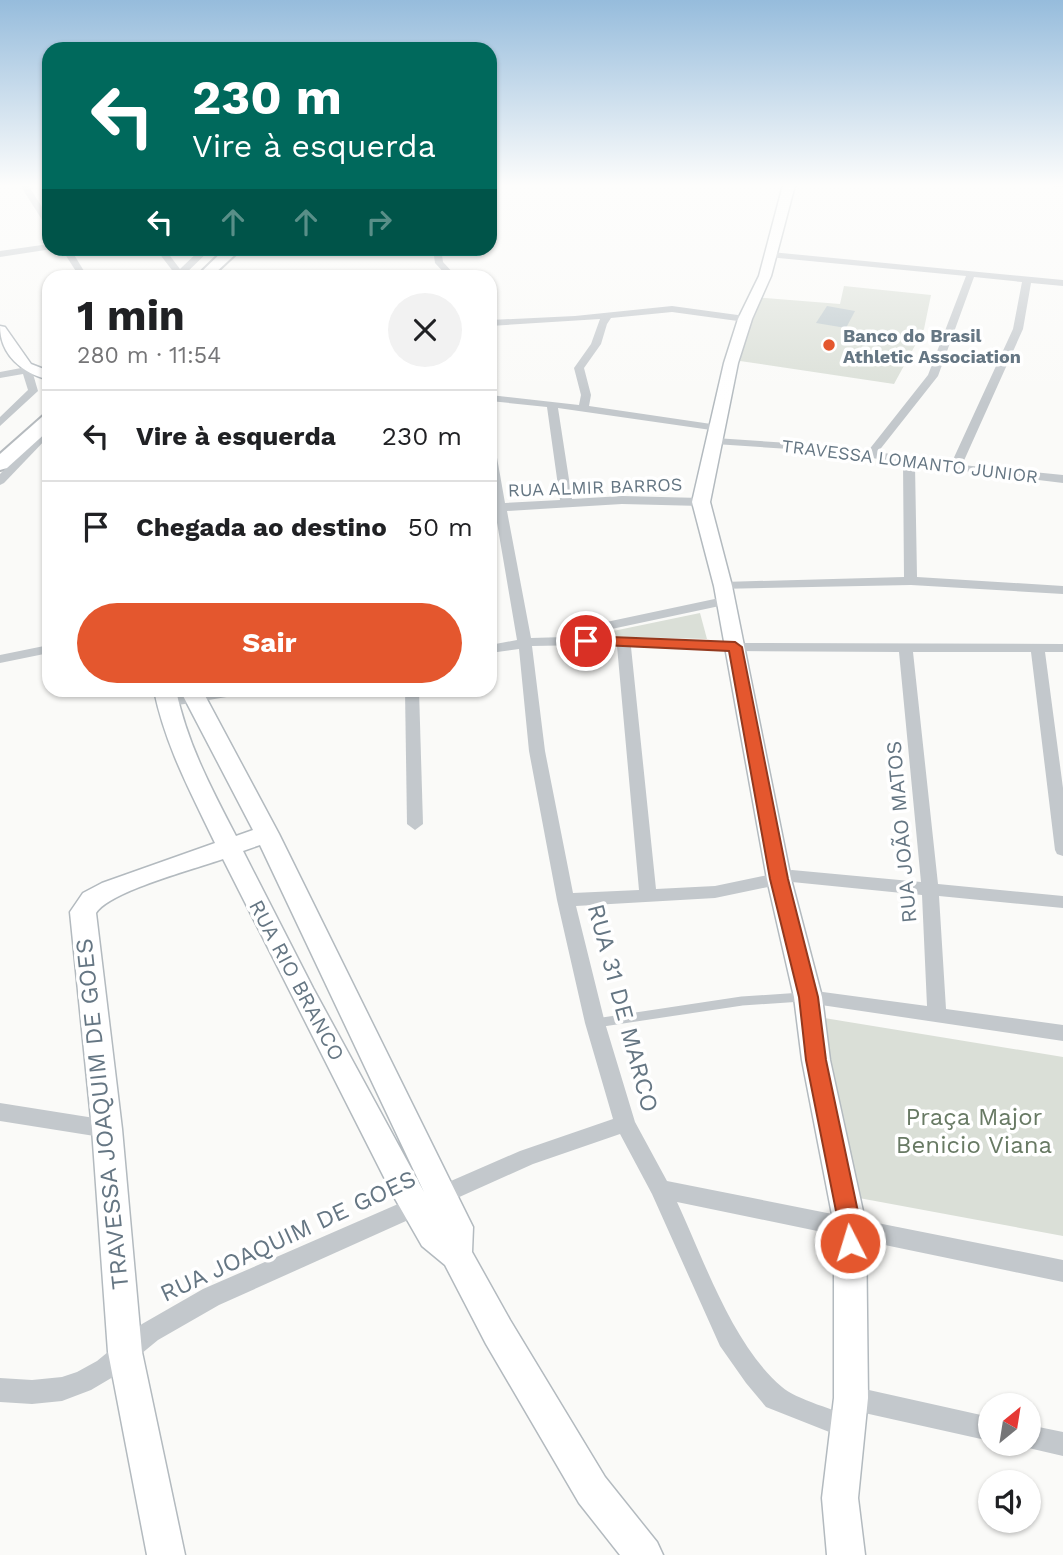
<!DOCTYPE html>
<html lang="pt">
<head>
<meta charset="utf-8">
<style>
	body { margin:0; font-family:"Work Sans",sans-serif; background:#f2f2f2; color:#202124; height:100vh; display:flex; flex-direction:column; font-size:26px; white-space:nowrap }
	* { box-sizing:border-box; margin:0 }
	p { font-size:23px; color:#757577 }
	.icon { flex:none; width:38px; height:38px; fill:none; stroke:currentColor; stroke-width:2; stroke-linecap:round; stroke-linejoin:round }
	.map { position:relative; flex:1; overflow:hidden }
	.drawer { position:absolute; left:42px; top:270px; width:455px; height:427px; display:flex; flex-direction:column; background:#fff; border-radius:21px; box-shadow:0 2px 5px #0004 }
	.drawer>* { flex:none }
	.banner { position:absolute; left:42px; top:42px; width:455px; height:214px; border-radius:21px; box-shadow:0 2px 5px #0004; background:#00695c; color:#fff; overflow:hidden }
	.needle { width:46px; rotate:30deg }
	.controls { position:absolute; left:978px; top:1393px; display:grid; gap:14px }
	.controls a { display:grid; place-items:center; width:63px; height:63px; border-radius:50%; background:#fff; box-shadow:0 2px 5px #0004; font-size:35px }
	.pin { position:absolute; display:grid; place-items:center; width:60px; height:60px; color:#fff; margin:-30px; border:4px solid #fff; border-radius:50%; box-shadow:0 2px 7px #0007 }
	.me { position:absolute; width:77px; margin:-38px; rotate:355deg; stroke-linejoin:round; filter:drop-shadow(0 0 5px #0008) }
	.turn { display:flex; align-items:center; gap:24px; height:147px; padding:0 35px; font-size:32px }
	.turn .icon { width:91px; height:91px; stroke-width:2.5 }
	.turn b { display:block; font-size:49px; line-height:60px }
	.lanes { display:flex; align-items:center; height:66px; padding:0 35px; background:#0003; justify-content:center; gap:35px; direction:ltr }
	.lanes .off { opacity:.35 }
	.round { display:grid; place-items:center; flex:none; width:74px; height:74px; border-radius:37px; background:#f2f2f2 }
	.headline { display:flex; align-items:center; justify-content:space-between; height:119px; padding:0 35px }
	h1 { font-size:42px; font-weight:700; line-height:52px }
	.cta { display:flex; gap:14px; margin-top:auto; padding:14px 35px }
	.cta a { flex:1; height:80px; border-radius:42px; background:#e4572e; color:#fff; font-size:28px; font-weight:700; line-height:80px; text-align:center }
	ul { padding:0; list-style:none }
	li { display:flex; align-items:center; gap:21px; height:91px; padding:0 35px; border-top:2px solid #e0e0e0 }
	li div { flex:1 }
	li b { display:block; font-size:26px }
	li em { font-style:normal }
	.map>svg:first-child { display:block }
</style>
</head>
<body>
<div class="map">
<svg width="1063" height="1555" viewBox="0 0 1063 1555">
	<rect width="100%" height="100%" fill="#fafaf8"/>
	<g fill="#dadfd7">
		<polygon points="844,286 931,295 924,329 894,384 740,361 754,297 840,304"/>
		<polygon points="700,613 707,639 589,636"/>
		<polygon points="812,1016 1063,1057 1063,1236 859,1198"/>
	</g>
	<polygon fill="#bbc7cb" points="827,306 855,311 846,328 816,323"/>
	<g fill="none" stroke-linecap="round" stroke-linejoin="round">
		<defs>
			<g id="secondary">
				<polygon points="783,185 795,185 771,276 752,319 738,363 710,502 732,586 791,879 822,997 830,1060 866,1225 868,1398 858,1498 865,1555 827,1555 822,1498 834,1398 834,1225 802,1060 794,997 767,879 714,586 692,502 724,363 738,319 759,276"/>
				<path d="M 0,326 L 5,327 L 31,364 L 49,371 L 49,380 C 22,373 0,355 0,326 Z"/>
				<path d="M 154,690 L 176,690 C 187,743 211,788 236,836 L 253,830 L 180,690 L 202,690 L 279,834 L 468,1217 L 473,1227 L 472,1252 L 510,1320 L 605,1477 L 657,1542 L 663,1555 L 620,1555 L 579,1503 L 486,1344 L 445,1265 L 422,1246 L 394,1197 L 223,859 C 195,869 110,891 96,913 L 122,1129 L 142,1352 L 185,1555 L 147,1555 L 108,1352 L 92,1129 L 70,912 L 83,893 L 102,883 L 215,843 C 191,793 165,745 154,690 ZM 260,845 L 424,1192 L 313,988 L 243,851 Z"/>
			</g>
			<g id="primary">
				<polygon points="226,248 242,248 212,276 197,276"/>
				<polygon points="49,415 49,430 7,468 0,470 0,454 43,416"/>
			</g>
		</defs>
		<use href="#secondary" stroke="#b3babf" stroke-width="3"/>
		<use href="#primary" stroke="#b5babe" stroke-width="4"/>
		<polyline stroke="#c3c8cc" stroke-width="9" points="596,1023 742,1001 802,997"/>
		<g fill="#c3c8cc" fill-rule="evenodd">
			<polygon points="20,185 28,185 49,218 49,226 46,226"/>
			<polygon points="1043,185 1063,185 1063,188"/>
			<polygon points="49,244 49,248 52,249 0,257 0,251"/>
			<polygon points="61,248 70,248 87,276 79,276"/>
			<polygon points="155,248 164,248 180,269 202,248 212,248 183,276 174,276 175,274"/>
			<polygon points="433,248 441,248 443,262 456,276 447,276 435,263"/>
			<path d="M 771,252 L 1063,280 L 1063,286 L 1031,283 L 1023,329 L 962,465 L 1063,475 L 1063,483 L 915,465 L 917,577 L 1063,586 L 1063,594 L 911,585 L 718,589 L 716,586 L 723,582 L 904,577 L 903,463 L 835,452 L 715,444 L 709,441 L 715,438 L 835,446 L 868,451 L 928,375 L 966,276 L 768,257 L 767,255 ZM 974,277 L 1022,282 L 1013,329 L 951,464 L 878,452 L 938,376 Z"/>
			<path d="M 672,306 L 745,316 L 750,319 L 745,322 L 672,312 L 611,318 L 607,324 L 601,344 L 584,368 L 591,395 L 589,406 L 718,425 L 723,428 L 718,431 L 558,408 L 572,499 L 622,496 L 701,498 L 707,502 L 701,506 L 622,504 L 507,511 L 531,638 L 565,637 L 562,634 L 564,631 L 724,597 L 729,598 L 729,604 L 574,637 L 623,637 L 735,643 L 1063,644 L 1063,652 L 1045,652 L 1063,788 L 1063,856 L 1057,854 L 1055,850 L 1031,652 L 913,652 L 938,884 L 1063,896 L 1063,908 L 939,896 L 946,1009 L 1063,1025 L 1063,1041 L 801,1002 L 799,997 L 801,992 L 808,990 L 927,1006 L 922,895 L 792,882 L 715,898 L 576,906 L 605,1023 L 635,1122 L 667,1181 L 1063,1260 L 1063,1282 L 677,1202 C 704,1260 733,1346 782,1387 C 795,1399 838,1411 856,1418 L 859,1427 L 856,1436 L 847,1439 L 766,1407 L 746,1383 L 720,1346 L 652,1194 L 620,1134 L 533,1164 L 219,1305 L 158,1340 L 113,1377 L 91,1390 L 62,1401 L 32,1404 L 0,1402 L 0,1378 L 32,1380 L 62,1377 L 77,1372 L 97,1361 L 142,1324 L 203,1289 L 520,1151 L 613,1119 L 585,1023 L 557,900 L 529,751 L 519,649 L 490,653 L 490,645 L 517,640 L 495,511 L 490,512 L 490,504 L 493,504 L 490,484 L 490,449 L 496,452 L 505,503 L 560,500 L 547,407 L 490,401 L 490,395 L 579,405 L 581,395 L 574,368 L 591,344 L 600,319 L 490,326 L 490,320 L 575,316 ZM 586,645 L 617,646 L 639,890 L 573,893 L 545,751 L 532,646 ZM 631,647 L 735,651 L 899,652 L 921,882 L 792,870 L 715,886 L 656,889 Z"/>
			<polygon points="26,364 31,367 38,391 0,426 0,417 28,390 23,374 0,378 0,372 21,368"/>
			<polygon points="49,427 49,436 4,483 0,485 0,474 45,428"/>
			<polygon points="49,645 49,653 0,663 0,655"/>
			<polygon points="219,690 252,690 245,694 166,707 159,702 166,697"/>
			<polygon points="405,690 419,690 423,824 415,830 407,824"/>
			<polygon points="0,1103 107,1120 114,1123 117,1129 114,1135 107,1138 0,1121"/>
			<polygon points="851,1386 990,1417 990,1441 851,1410 842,1407 839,1398 842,1389"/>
			<polygon points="1029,1425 1063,1432 1063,1456 1020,1446 1019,1444 1029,1444"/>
		</g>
		<use href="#secondary" fill="#fff" fill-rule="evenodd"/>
		<use href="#primary" fill="#fff" fill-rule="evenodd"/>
	</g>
	<linearGradient id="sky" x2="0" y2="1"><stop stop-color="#96bcdc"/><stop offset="0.46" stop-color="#fdfdfc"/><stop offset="1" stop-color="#fdfdfc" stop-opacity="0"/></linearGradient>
	<rect width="1063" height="403" fill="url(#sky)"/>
	<polygon fill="#e4572e" stroke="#94391e" stroke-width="2" points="586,636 735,642 742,647 788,879 818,997 826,1060 861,1226 861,1243 858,1250 850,1253 842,1250 839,1243 839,1226 806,1060 799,997 770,879 729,651 581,644 579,641"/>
	<circle fill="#e4572e" stroke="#fff" stroke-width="2.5" cx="829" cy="345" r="7"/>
	<g text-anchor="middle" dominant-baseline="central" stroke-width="7" stroke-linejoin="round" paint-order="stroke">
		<g font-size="18" font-weight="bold" fill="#657683" stroke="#fff" text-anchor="start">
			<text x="843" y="335">Banco do Brasil<tspan x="843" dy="21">Athletic Association</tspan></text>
		</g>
		<g font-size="18" fill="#657683" stroke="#fff">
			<text transform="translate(910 461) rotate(7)">TRAVESSA LOMANTO JUNIOR</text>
			<text transform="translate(595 487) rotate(-2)">RUA ALMIR BARROS</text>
		</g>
		<g font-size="21" fill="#657683" stroke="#fff">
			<text transform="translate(901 832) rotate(-95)">RUA JOÃO MATOS</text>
			<text transform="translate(297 980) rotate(62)">RUA RIO BRANCO</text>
		</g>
		<g font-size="24" fill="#657683" stroke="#fff">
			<text transform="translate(623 1008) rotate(75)">RUA 31 DE MARCO</text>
			<text transform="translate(102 1114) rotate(-96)">TRAVESSA JOAQUIM DE GOES</text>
			<text transform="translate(288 1236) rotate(-25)">RUA JOAQUIM DE GOES</text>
		</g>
		<g font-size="24" fill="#687a64" stroke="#fff">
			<text x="974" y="1117">Praça Major<tspan x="974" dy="28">Benicio Viana</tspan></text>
		</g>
	</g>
</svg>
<div class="controls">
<a><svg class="needle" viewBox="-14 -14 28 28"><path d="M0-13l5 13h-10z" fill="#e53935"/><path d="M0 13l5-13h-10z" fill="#757577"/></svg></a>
<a><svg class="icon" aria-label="sound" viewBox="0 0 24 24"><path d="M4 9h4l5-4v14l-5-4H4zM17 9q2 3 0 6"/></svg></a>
</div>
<div class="pin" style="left:586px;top:641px;background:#d93025"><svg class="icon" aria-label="arrive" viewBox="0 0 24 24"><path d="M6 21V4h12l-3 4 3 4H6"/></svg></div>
<svg class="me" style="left:850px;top:1243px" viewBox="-20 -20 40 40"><circle r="17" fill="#e4572e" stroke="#fff" stroke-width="3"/><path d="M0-11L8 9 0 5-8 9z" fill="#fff"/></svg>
<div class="banner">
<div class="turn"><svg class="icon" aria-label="left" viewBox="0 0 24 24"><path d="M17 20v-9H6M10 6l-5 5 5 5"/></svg><div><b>230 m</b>Vire à esquerda</div></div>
<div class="lanes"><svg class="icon" aria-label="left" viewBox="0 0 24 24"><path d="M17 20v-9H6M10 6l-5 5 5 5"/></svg><svg class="icon off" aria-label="ahead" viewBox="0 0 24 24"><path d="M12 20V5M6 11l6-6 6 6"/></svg><svg class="icon off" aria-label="ahead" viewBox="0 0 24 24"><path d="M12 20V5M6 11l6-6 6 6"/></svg><svg class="icon off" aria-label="right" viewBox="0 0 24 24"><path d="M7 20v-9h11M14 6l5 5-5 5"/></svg></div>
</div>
<section class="drawer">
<div class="headline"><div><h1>1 min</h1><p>280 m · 11:54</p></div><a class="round"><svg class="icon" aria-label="close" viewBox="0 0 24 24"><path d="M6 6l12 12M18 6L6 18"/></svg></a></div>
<ul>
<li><svg class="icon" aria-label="left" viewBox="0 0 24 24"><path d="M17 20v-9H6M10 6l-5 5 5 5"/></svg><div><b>Vire à esquerda</b></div><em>230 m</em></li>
<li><svg class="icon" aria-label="arrive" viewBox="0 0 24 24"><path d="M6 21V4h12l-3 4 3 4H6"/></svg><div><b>Chegada ao destino</b></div><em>50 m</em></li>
</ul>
<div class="cta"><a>Sair</a></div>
</section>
</div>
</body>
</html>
